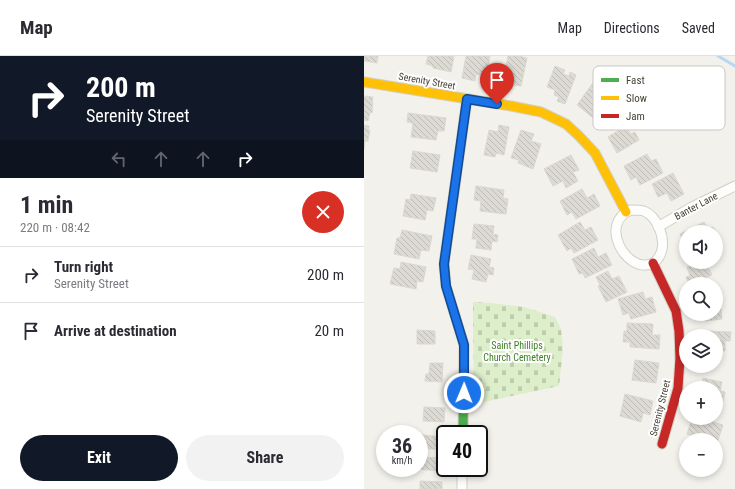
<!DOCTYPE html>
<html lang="en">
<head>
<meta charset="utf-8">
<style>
	body { margin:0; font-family:"Roboto Condensed",sans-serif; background:#f2f2f3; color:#2b2b33; height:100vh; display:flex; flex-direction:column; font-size:15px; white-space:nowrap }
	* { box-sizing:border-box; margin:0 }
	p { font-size:13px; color:#7c7c81 }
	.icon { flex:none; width:22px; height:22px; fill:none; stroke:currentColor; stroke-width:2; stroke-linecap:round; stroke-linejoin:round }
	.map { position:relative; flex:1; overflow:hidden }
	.panel { display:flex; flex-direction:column; background:#fff; width:364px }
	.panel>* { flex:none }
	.banner { background:#111827; color:#fff; overflow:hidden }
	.controls { position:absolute; left:315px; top:169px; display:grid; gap:8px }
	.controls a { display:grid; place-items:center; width:44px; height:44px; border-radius:50%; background:#fff; box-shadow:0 2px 6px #0003; font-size:20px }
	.speed { position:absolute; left:12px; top:369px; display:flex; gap:8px; font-size:20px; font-weight:700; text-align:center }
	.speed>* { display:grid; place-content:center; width:52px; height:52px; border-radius:50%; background:#fff; box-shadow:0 2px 6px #0003; line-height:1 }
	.speed small { font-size:10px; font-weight:400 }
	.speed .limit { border:2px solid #111; border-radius:6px; background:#fff; color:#111 }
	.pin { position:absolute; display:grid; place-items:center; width:34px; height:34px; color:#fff; margin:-41px -17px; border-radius:50% 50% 50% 0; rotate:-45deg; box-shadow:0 0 4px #0007 }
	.pin .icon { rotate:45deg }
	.me { position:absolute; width:44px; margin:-22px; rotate:1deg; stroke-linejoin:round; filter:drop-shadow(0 0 3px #0008) }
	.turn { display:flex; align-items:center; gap:14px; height:84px; padding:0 20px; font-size:18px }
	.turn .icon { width:52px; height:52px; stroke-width:2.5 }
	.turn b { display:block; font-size:28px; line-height:34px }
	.lanes { display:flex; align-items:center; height:38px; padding:0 20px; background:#0003; justify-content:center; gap:20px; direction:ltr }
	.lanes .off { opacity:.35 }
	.round { display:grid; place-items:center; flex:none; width:42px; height:42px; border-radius:21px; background:#f2f2f3 }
	.summary { display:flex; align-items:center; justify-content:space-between; height:68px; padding:0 20px }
	h1 { font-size:24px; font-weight:700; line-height:30px }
	.button { display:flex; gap:8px; margin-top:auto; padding:8px 20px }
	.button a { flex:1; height:46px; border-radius:24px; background:#111827; color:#fff; font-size:16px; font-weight:700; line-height:46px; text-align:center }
	.button a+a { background:#f2f2f3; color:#2b2b33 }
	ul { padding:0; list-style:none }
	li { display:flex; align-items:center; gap:12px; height:56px; padding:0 20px; border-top:1px solid #e1e1e2 }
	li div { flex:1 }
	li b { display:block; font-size:15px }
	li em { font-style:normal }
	header { display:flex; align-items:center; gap:24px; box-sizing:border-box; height:56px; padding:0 20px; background:#fff; border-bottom:1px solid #e1e1e2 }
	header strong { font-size:19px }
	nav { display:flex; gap:22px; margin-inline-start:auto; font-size:14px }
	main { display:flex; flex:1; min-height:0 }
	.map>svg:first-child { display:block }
</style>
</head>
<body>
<header>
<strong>Map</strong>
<nav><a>Map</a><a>Directions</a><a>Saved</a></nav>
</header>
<main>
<section class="panel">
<div class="banner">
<div class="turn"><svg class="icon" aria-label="right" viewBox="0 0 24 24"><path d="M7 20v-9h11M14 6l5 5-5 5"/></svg><div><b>200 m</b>Serenity Street</div></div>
<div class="lanes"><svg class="icon off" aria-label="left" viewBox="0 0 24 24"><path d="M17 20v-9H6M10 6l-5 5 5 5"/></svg><svg class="icon off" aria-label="ahead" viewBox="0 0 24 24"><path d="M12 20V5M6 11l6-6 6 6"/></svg><svg class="icon off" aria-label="ahead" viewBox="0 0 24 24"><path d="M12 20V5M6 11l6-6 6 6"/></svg><svg class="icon" aria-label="right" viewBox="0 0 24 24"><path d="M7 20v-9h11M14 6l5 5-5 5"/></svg></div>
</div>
<div class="summary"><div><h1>1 min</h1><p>220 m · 08:42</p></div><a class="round" style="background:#d93025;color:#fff"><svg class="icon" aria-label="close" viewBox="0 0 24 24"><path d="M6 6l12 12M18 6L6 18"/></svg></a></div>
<ul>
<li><svg class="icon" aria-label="right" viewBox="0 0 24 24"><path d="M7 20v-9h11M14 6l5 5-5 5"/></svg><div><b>Turn right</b><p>Serenity Street</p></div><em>200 m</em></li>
<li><svg class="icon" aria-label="arrive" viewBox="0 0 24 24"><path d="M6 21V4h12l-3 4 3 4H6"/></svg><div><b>Arrive at destination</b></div><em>20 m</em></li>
</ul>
<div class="button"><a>Exit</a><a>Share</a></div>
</section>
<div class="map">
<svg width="371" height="433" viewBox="0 0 371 433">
	<defs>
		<pattern id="cemetery-stones" width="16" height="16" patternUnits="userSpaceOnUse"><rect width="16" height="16" fill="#dceeca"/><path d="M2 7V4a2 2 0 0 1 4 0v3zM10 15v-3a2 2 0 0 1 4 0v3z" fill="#becdae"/></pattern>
		<pattern id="building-back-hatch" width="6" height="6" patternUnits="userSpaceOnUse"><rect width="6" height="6" fill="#dcdad3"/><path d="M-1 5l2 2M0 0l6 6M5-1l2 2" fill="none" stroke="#bebcb6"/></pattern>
	</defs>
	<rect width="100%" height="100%" fill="#f2f1eb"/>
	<polygon fill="url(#cemetery-stones)" points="109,246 127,247 160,251 191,261 197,273 199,293 195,330 110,348"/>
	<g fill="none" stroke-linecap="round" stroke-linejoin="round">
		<polyline stroke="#bad6f2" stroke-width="3" points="354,0 371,10"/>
	</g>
	<g fill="url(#building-back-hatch)" stroke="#dbd8d1">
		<polygon points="0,0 14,0 13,7 0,5"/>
		<polygon points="64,0 90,0 87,16 69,12 69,10 62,8"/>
		<polygon points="102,0 126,0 122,20 112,18 111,25 98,22"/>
		<polygon points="144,0 155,0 163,2 157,30 149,29 148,33 138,31"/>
		<polygon points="191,10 201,14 199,18 205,20 206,16 212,19 201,48 193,45 195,41 190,39 191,34 183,31"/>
		<polygon points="231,24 239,30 235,34 241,39 246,34 253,39 250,43 256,48 248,59 241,54 233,65 213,49"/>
		<polygon points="0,40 9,41 8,46 9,46 8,57 6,56 4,65 0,64"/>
		<polygon points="44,57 82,62 80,75 74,75 72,84 47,81 49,67 43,66"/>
		<polygon points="0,69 5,70 4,74 6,74 4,85 1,85 0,93"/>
		<polygon points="135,69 145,71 140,99 132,97 131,101 120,99 125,74 134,76"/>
		<polygon points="262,70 267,78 271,76 275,84 253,97 244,81"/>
		<polygon points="157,74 170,78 167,85 177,88 169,113 154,107 155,104 147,102"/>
		<polygon points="49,95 76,99 73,116 46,112"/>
		<polygon points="283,98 287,105 292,103 299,117 276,129 272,121 267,124 260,110"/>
		<polygon points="207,99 215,114 209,116 214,125 202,132 199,125 189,130 180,113"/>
		<polygon points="309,117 320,138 307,145 303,137 294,141 288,128"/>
		<polygon points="112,130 140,134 139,142 144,143 142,158 116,155 117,145 110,144"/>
		<polygon points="218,133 223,142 230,138 236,150 212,163 208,156 203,159 196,145"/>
		<polygon points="47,138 72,142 69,155 63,154 61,164 39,160 42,143 46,144"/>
		<polygon points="216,166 221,174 227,171 234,184 210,197 207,192 203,195 194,179"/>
		<polygon points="340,166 344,173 349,171 352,176 322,176 322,190 316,178"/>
		<polygon points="110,168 130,170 129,178 134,179 133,186 128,185 127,194 112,192 113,183 108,183"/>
		<polygon points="38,174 68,180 65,195 57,194 55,203 30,198 33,182 36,182"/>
		<polygon points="352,176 356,184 352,186"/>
		<polygon points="230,192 234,201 242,197 248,209 221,222 219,217 215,218 208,203"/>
		<polygon points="107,199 127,203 125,211 130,212 129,219 124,218 122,226 108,223 110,214 104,213"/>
		<polygon points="37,206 62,211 59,226 53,225 52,233 26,228 30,212 36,213"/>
		<polygon points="337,206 340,214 345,213 348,219 343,221 346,228 325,228 322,221 326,220 323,211"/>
		<polygon points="244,215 248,223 255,220 263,236 242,246 234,230 236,229 232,221"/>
		<polygon points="279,236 281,243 288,241 292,256 267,263 265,257 259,259 254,243"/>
		<polygon points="355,237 358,263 341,265 340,258 335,259 335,258 352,258 352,238"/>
		<polygon points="263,267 289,268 288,279 296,279 295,293 266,291 266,286 259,286 260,275 263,275"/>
		<polygon points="53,274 71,275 71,288 53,288"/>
		<polygon points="340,275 367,276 366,285 361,285 361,295 352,295 352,280 339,280"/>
		<polygon points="271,304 295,307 292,327 268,324"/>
		<polygon points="66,307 79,307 78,326 61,325 62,318 65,318"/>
		<polygon points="339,322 358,326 356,335 361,336 359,345 352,344 352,332 337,332"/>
		<polygon points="261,338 289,345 286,359 279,357 277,366 256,360"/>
		<polygon points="60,351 81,352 80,366 59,365"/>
		<polygon points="328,362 336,362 359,369 353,387 352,387 352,384 343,384 323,378"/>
		<polygon points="58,379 80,381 79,394 57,392"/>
		<polygon points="55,401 76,402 75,415 53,413 55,412"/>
		<polygon points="56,425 78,426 78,433 56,433"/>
	</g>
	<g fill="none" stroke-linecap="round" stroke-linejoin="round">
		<defs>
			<g id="street">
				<path d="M 267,154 C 272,154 276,154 280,155 C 294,161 302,183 297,197 C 295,202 292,206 287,208 C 262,217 234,167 267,154 Z"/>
				<polyline points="294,171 328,151 371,130"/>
				<polyline points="98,433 98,412"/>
			</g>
			<polyline id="fast" points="91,129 80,208 82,230 100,289 99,378"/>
			<polyline id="slow" points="0,26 147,50 177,56 202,68 214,79 231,97 262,156"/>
			<g id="jam">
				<polyline points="91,129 103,43"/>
				<polyline points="289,207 312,255 315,275 316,302 314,332 298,388"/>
			</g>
		</defs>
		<use href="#street" stroke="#d0cfc8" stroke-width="11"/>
		<use href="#fast" stroke="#d2d0c2" stroke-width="11"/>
		<use href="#slow" stroke="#d2d0c2" stroke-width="11"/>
		<use href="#jam" stroke="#d2d0c2" stroke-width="11"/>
		<use href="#street" stroke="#fdfdfc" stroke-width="9"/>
		<use href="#fast" stroke="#4caf50" stroke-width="9"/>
		<use href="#slow" stroke="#ffc107" stroke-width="9"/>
		<use href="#jam" stroke="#c62828" stroke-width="9"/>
	</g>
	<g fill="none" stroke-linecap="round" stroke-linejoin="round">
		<defs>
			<polyline id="route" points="100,337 100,289 82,230 80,208 103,43 133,48"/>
		</defs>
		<use href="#route" stroke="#114b97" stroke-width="10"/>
		<use href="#route" stroke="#1a73e8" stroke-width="7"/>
	</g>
	<g text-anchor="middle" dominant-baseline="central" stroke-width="4" stroke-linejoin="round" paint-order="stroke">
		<g font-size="10" fill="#494436" stroke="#fff">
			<text transform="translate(63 25) rotate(10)">Serenity Street</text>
			<text transform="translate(332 150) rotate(-28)">Banter Lane</text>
			<text transform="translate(296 352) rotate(-76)">Serenity Street</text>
		</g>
		<g font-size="10" fill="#3d7f25" stroke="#fff">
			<text x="153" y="289">Saint Phillips<tspan x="153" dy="12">Church Cemetery</tspan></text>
		</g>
	</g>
	<rect x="229" y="10" width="132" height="64" rx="6" fill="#fff" stroke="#c8c7c3" stroke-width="1"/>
	<rect x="237" y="22" width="18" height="4" fill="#4caf50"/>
	<rect x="237" y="40" width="18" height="4" fill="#ffc107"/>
	<rect x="237" y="58" width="18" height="4" fill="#c62828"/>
	<g font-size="11" fill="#494436">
		<text x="262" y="28">Fast</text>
		<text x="262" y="46">Slow</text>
		<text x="262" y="64">Jam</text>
	</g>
</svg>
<div class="controls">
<a><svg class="icon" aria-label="sound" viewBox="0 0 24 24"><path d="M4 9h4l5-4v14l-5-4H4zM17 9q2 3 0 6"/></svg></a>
<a><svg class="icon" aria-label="search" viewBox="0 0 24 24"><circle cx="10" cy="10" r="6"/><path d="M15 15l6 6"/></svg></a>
<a><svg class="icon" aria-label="layers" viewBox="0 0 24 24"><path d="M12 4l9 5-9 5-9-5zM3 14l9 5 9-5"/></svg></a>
<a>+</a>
<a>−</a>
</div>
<div class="speed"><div>36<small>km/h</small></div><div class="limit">40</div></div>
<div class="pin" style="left:133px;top:48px;background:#d93025"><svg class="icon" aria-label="arrive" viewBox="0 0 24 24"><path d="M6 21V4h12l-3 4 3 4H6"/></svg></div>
<svg class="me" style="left:100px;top:337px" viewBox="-20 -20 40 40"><circle r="17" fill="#1a73e8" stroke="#fff" stroke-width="3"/><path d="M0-11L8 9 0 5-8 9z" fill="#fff"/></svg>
</div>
</main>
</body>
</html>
